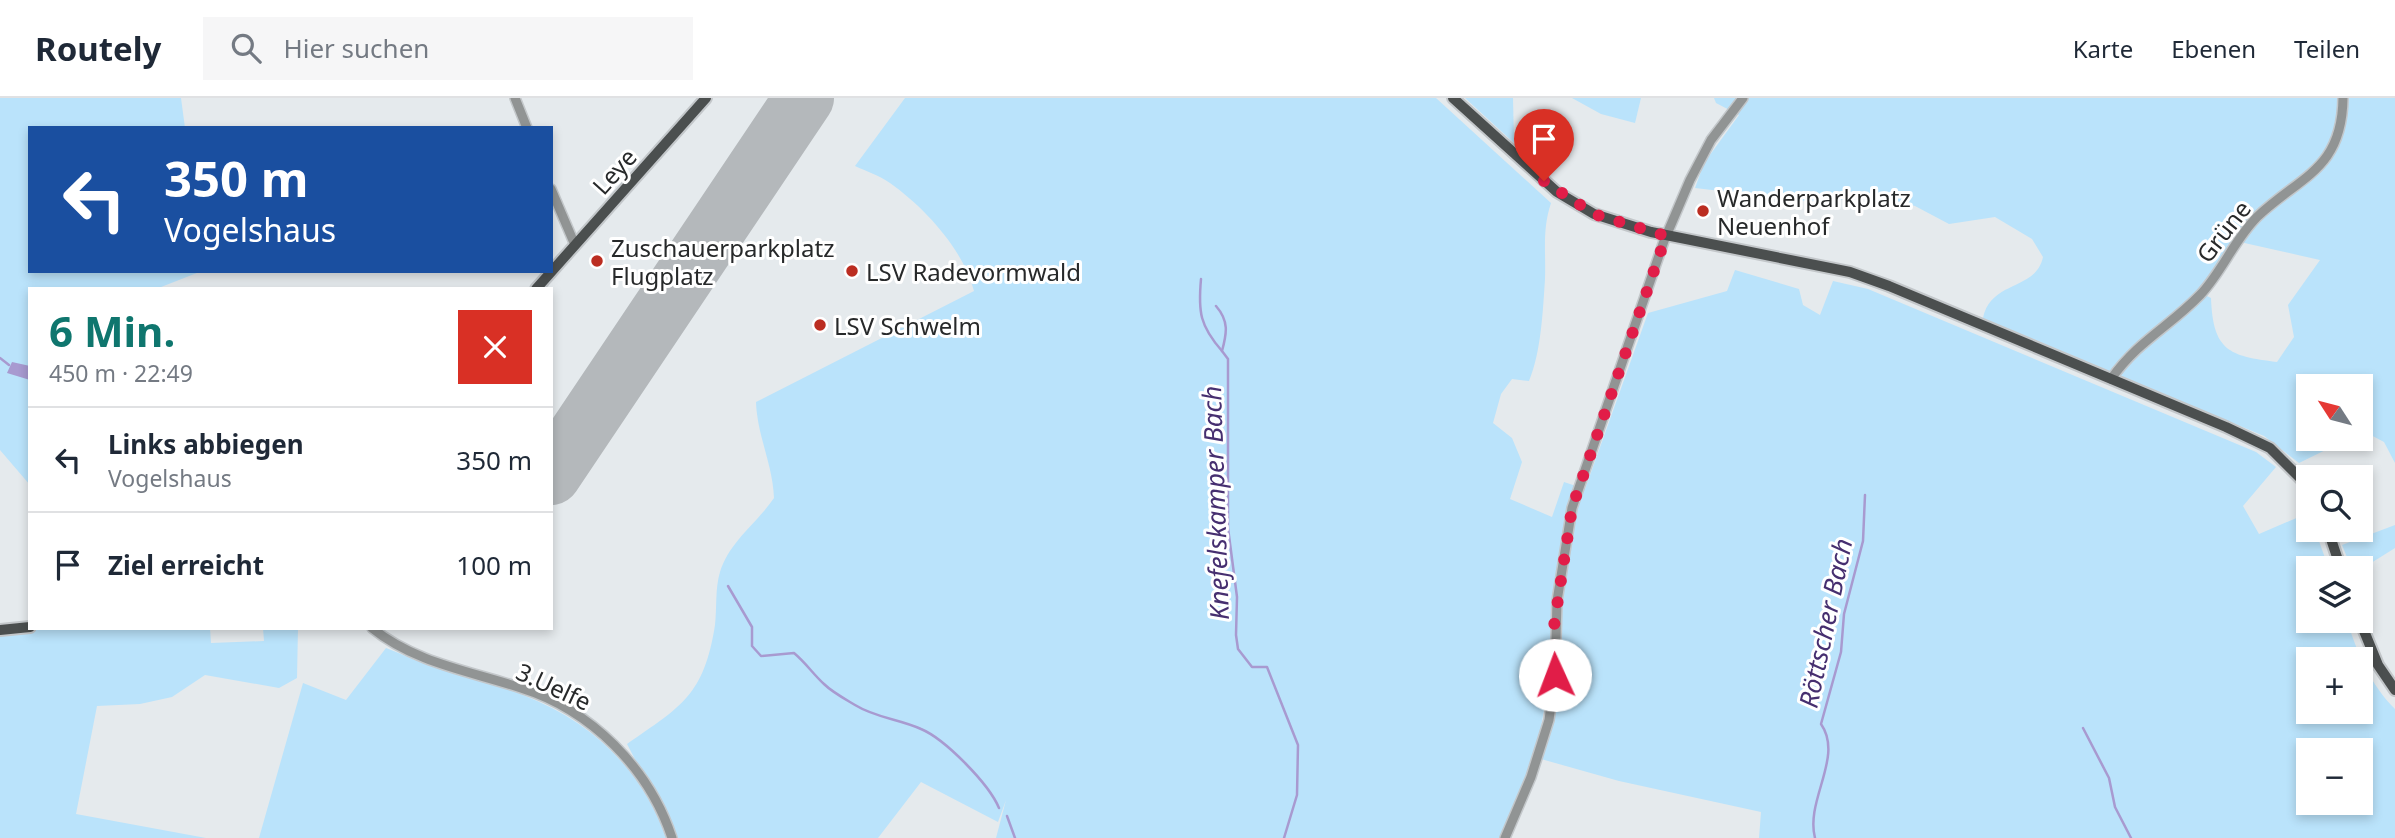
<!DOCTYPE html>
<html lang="de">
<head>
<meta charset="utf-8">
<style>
	body { margin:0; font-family:"Noto Sans",sans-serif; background:#f6f6f7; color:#1f2937; height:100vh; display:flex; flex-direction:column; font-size:26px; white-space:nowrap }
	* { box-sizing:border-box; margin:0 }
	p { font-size:23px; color:#747a83 }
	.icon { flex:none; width:38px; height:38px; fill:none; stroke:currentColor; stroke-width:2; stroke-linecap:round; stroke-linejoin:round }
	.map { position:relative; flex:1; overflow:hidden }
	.drawer { position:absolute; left:28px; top:189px; width:525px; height:343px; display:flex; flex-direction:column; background:#fff; border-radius:0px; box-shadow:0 4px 10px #0003 }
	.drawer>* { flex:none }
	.hud { position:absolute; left:28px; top:28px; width:525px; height:147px; border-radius:0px; box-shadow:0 4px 10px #0003; background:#1a4fa0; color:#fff; overflow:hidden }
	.needle { width:46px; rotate:306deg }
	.tools { position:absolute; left:2296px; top:276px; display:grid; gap:14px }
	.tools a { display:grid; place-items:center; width:77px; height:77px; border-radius:0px; background:#fff; box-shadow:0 4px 10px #0003; font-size:35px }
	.pin { position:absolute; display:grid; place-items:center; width:60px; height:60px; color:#fff; margin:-72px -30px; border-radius:50% 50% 50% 0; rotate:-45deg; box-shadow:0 0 7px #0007 }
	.pin .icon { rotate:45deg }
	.me { position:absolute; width:77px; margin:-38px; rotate:358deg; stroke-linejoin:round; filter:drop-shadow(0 0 5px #0008) }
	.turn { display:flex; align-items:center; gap:24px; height:147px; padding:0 21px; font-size:32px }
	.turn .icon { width:91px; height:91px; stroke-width:2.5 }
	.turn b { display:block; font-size:49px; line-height:60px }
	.round { display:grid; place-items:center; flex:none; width:74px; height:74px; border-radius:0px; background:#f6f6f7 }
	.overview { display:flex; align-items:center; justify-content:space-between; height:119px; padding:0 21px }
	h1 { font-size:42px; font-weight:700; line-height:52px; color:#0f766e }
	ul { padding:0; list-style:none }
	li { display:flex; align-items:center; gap:21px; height:105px; padding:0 21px; border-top:2px solid #e0e1e3 }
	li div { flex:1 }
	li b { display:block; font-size:26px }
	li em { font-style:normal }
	header { display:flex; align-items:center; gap:42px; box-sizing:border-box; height:98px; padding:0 35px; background:#fff; border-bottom:2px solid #e0e1e3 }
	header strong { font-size:33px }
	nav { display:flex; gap:38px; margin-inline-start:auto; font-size:24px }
	.search { width:490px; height:63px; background:#f6f6f7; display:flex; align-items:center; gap:18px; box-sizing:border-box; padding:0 24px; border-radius:0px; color:#747a83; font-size:26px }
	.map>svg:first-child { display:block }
</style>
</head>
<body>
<header>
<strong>Routely</strong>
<div class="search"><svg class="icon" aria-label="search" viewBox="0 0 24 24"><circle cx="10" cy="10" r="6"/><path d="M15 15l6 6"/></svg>Hier suchen</div>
<nav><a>Karte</a><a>Ebenen</a><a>Teilen</a></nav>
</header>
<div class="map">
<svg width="2395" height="740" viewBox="0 0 2395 740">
	<rect width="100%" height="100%" fill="#e5eaed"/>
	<g fill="#bae3fb" fill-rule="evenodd">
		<polygon points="0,0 181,0 185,30 30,30 30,173 202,173 156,191 30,191 30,387 0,352"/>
		<path d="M 905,0 L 1436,0 L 1551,105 C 1542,132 1546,153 1545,181 C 1543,212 1541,255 1529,283 L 1512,281 L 1501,296 L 1493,325 L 1512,340 L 1522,364 L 1510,401 L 1552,419 L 1564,384 L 1585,391 L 1648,215 L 1727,193 L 1735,172 L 1799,191 L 1803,207 L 1820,217 L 1833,183 L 1868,191 L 2256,354 L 2276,369 L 2243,408 L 2259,436 L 2308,415 L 2308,432 L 2315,432 L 2329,471 L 2308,471 L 2308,523 L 2347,523 C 2358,556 2370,586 2395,611 L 2395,740 L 1759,740 L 1761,714 L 1619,683 L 1541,661 L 1557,579 L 1550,578 L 1538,646 L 1502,740 L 996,740 L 1006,702 L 998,724 L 921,684 L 878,740 L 676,740 L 627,646 C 682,608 704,597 715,527 C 717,510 715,490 720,474 C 729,444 757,425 774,400 C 773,367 757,337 756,304 L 974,193 C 963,151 925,110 890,85 C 880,78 866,73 855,68 ZM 2308,562 L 2361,562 L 2361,614 L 2308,614 ZM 2308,653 L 2361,653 L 2361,705 L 2308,705 Z"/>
		<polygon points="1465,0 1513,0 1514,45"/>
		<polygon points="1572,0 1641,0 1635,25 1601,16"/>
		<path d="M 1714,0 L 2395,0 L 2395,365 L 2384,344 L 2365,334 L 2361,335 L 2361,289 L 2308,289 L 2308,341 L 2348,341 L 2299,365 L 2264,338 L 1983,220 C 1991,182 2036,193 2043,159 L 2032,141 L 1995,119 L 1949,126 L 1915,108 L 1886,100 L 1806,103 L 1695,90 L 1704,65 L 1739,17 L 1716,5 ZM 2240,144 L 2320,162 L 2288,207 L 2294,239 L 2277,264 C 2229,258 2213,253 2211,200 L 2199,194 Z"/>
		<polygon points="2395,427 2395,450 2371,465 2351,469 2342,447"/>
		<polygon points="30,530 210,530 211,545 264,543 263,530 298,530 297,580 279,590 205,577 172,599 140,606 97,608 76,716 206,740 0,740 0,533"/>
		<path d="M 386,550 C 403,556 419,565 436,570 C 464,580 495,586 523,597 C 591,623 642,671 666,740 L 259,740 L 303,585 L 346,602 Z"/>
	</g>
	<polygon fill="#a89ad0" points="12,264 30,268 30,282 7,275"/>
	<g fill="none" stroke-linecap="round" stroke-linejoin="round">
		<g stroke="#a89ad0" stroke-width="2.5">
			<path d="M 1201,181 C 1198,214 1200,228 1222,253"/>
			<path d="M 1216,208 C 1229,223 1227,235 1222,253 L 1228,261 L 1228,430 L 1237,499 L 1236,537 L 1238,551 L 1252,569 L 1267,569 L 1298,647 L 1297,697 L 1284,740"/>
			<polyline points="0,260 9,267"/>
			<path d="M 728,488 L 752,529 L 752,548 L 761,558 L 794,555 C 806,565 813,576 824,586 C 832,594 845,601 855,607 C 876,620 899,621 921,631 C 945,641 989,686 999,710"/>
			<polyline points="2083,630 2109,680 2115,709 2131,740"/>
			<polyline points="1007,718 1015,740"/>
			<path d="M 1815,740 C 1805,702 1844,659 1821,626 L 1841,554 L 1844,516 L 1863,443 L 1865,397"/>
		</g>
		<polyline stroke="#b4b8bb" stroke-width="60" points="551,377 804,0"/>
		<defs>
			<g id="minor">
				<polyline points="515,0 527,30"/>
				<polyline points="551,91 575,147"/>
				<path d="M 2111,281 C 2139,242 2169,229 2200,197 C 2222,174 2234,142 2257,119 C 2300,78 2342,72 2343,0"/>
				<path d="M 372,530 C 415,565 470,573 521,590 C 591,612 649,670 672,740"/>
				<polyline points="1505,740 1531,679 1549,622 1555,577 1557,503 1572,410 1664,143 1690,82 1711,42 1743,0"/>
			</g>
			<g id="major">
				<polyline points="1453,0 1557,94 1594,116 1651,134 1850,174 1889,188 2226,329 2270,350 2308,388"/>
				<polyline points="536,191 706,0"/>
				<polyline points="2328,432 2341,471"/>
				<polyline points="2360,523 2378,567 2395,592"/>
				<polyline points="0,532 30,529"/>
			</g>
		</defs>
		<use href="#minor" stroke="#c3c7ca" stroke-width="12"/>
		<use href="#major" stroke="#c3c7ca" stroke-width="14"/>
		<use href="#minor" stroke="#919494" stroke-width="9"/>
		<use href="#major" stroke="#4b4f4f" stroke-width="10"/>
	</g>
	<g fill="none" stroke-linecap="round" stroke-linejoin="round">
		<polyline stroke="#e11d48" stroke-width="12" stroke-dasharray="0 21.6" points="1544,83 1594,116 1666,138 1572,410 1554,528 1555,577"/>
	</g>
	<g fill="#bb2d21" stroke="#fff" stroke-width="2.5">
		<circle cx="1703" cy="113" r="7"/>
		<circle cx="597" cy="163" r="7"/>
		<circle cx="852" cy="173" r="7"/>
		<circle cx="820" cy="227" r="7"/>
	</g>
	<g text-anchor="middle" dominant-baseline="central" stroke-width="6" stroke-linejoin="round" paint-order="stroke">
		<g font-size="24" fill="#27292a" stroke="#fff">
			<text transform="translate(614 73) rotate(-48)">Leye</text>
			<text transform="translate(2223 133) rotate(-52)">Grüne</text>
			<text transform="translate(554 588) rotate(25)">3.Uelfe</text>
		</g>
		<g font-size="24" fill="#27292a" stroke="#fff" text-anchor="start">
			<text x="1717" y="99">Wanderparkplatz<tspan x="1717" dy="28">Neuenhof</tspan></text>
			<text x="611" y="149">Zuschauerparkplatz<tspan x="611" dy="28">Flugplatz</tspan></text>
			<text x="866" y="173">LSV Radevormwald</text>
			<text x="834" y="227">LSV Schwelm</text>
		</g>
		<g font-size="26" font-style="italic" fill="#462f70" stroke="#fff">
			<text transform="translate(1215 405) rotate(-92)">Knefelskamper Bach</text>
			<text transform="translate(1825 525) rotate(-78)">Röttscher Bach</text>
		</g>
	</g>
</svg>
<div class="tools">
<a><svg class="needle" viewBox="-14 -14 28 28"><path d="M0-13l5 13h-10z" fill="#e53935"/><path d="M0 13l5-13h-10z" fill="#747a83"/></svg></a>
<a><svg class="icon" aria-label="search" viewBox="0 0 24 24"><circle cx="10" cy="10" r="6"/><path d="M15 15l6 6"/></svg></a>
<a><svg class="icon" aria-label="layers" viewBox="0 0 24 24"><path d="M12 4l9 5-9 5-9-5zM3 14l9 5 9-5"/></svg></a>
<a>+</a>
<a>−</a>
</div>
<div class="pin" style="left:1544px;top:83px;background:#d93025"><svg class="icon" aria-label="arrive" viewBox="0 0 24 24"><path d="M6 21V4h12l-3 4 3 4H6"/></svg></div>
<svg class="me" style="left:1555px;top:577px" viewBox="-20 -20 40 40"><circle r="19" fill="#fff"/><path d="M0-13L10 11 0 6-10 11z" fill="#e11d48"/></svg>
<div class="hud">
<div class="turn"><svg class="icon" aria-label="left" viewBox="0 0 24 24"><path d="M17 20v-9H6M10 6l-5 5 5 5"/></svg><div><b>350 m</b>Vogelshaus</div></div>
</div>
<section class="drawer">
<div class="overview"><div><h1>6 Min.</h1><p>450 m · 22:49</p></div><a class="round" style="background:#d93025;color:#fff"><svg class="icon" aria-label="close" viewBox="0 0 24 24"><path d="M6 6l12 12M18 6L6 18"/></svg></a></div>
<ul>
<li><svg class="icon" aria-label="left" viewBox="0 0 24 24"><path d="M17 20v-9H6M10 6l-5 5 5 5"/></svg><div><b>Links abbiegen</b><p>Vogelshaus</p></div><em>350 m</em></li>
<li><svg class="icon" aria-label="arrive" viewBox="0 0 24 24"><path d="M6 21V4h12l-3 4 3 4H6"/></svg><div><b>Ziel erreicht</b></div><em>100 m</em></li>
</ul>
</section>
</div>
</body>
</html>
